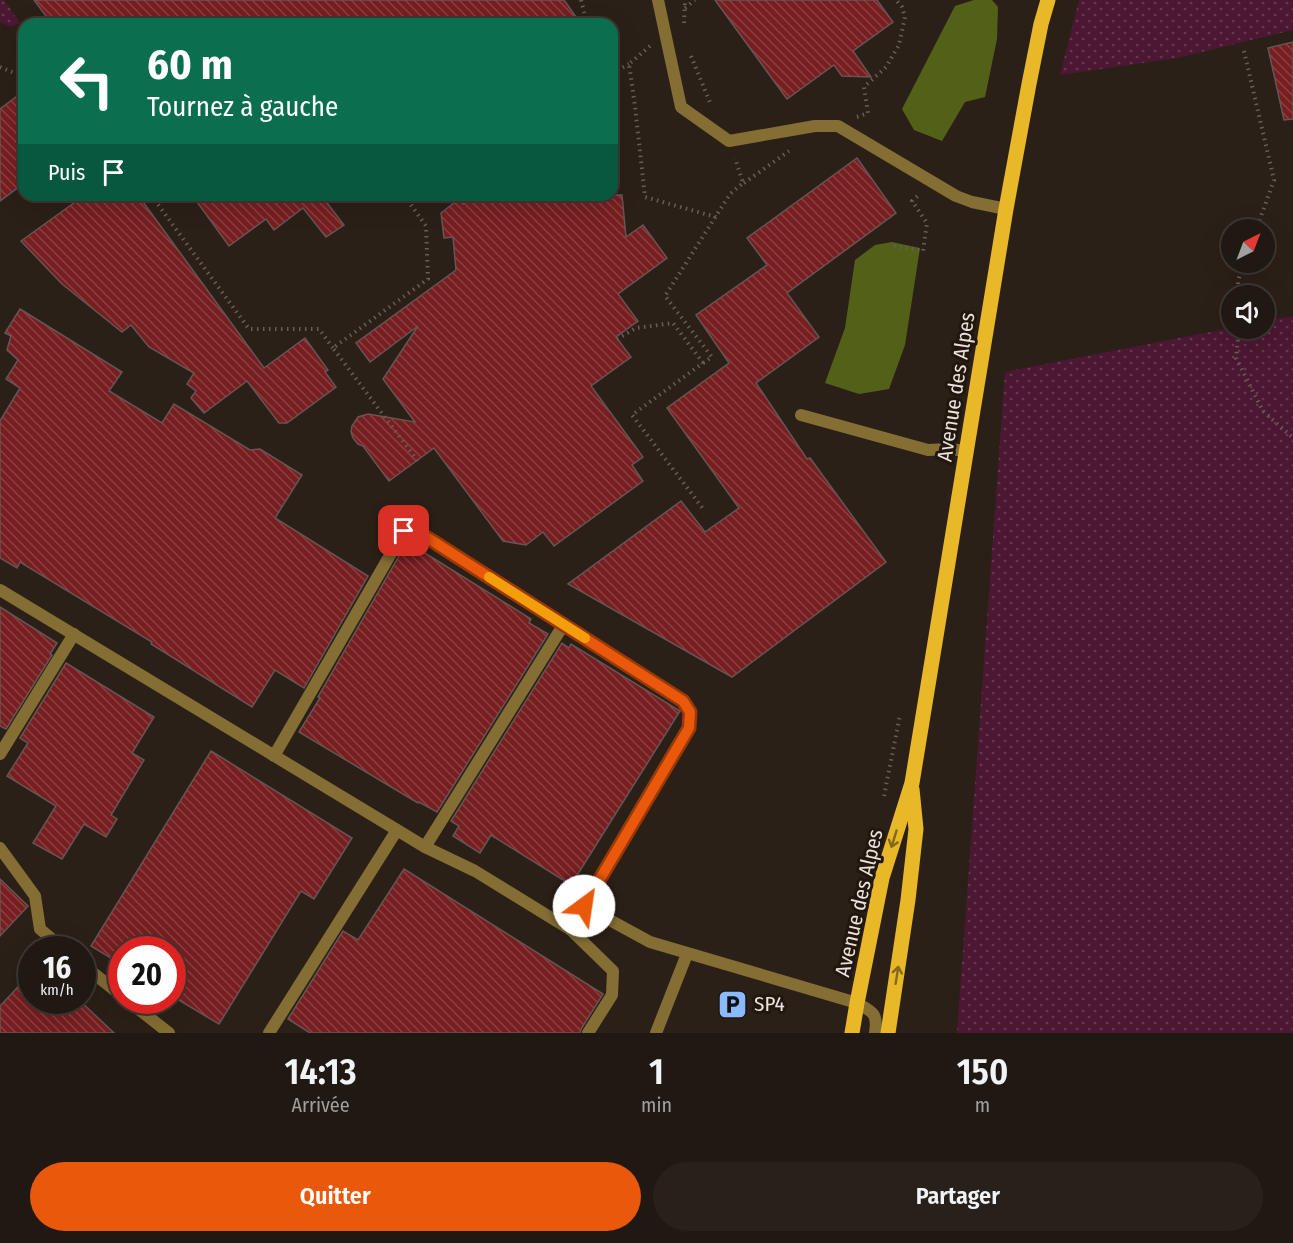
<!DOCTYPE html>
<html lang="fr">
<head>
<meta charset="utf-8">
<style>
	body { margin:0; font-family:"Fira Sans Condensed",sans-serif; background:#28211b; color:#f1f3f6; height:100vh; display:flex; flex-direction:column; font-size:22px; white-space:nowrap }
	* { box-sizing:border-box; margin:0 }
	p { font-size:20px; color:#a2a09f }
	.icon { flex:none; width:33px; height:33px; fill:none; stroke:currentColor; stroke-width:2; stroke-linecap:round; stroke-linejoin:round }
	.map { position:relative; height:1033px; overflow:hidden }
	.details { display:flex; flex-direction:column; background:#201812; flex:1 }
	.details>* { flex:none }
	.guide { position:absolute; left:18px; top:18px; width:600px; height:183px; border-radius:18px; box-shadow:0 6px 24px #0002,0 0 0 2px #3d3732; background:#0b6e4f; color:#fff; overflow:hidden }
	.needle { width:39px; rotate:42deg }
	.buttons { position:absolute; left:1221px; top:219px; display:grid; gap:12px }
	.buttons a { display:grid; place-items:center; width:54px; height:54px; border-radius:50%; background:#201812; box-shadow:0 6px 24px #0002,0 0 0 2px #3d3732; font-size:30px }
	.speed { position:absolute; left:18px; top:936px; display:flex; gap:12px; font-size:30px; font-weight:700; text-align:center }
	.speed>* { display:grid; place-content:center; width:78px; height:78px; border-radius:50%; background:#201812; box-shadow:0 6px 24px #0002,0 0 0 2px #3d3732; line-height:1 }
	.speed small { font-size:15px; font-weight:400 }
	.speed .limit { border:9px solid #d22; background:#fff; color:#111 }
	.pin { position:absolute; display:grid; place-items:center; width:51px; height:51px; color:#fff; margin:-26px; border-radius:12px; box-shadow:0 3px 9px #0006 }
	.me { position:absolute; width:66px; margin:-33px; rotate:31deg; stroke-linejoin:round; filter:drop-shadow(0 0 4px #0008) }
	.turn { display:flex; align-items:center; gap:21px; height:126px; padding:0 30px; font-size:27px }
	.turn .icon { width:78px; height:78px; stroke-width:2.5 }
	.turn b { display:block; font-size:42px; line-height:51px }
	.then { display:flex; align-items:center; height:57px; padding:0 30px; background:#0003; gap:12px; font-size:22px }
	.eta { display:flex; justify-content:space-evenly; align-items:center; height:102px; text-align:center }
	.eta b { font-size:36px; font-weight:600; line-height:42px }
	.action { display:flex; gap:12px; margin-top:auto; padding:12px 30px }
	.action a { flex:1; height:69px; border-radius:36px; background:#ea580c; color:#fff; font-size:24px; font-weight:600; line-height:69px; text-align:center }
	.action a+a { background:#28211b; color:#f1f3f6 }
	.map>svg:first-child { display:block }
</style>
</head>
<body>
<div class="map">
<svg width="1293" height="1033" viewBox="0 0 1293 1033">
	<defs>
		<pattern id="grass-dots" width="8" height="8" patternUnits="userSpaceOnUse" patternTransform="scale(1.5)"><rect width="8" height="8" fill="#4c1732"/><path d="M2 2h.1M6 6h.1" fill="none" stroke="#66394f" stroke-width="1.8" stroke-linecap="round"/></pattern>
		<pattern id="building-back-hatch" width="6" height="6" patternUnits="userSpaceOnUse" patternTransform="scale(1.5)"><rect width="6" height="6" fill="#771e20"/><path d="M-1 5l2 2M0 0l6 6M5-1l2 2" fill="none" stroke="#8a3f40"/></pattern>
	</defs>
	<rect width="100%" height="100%" fill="#2b2018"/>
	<g fill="url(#grass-dots)">
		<polygon points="0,0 4,0 20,23 11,27 0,22"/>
		<polygon points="1079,0 1293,0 1293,30 1177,58 1060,75"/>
		<polygon points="1293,316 1293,1033 957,1033 1005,372 1231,328 1264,328 1265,321"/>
	</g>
	<g fill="#536118">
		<polygon points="974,0 992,0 998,7 997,39 985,97 965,102 942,141 914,130 902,109 955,6"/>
		<polygon points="892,242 920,248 905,345 889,389 859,394 825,383 845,328 855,260 875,245"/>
	</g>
	<g fill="url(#building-back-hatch)" stroke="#665554" stroke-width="1.5">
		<polygon points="34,0 564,0 581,24 52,24"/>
		<polygon points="715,0 877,0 893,22 853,51 871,77 842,76 834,65 787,99"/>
		<polygon points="1293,42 1293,119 1284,120 1268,48"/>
		<polygon points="24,91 24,183 0,201 0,109"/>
		<polygon points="857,158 896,213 787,293 819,337 756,383 807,459 810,458 886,562 732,677 568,584 681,501 705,532 739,508 667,408 729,363 696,315 767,265 747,238"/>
		<polygon points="85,195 138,195 264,368 305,338 328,370 325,372 336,387 287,423 279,423 247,381 204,413 191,398 196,391 187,384 194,373 149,347 131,325 122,332 62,284 21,241"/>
		<polygon points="192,195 321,195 344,225 326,237 303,208 274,230 266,219 229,246"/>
		<polygon points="475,195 622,195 626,237 643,225 667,258 618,294 638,321 616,337 631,357 591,386 643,457 632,465 643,481 554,546 543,532 526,545 503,541 434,448 389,481 363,446 358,444 353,438 351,432 352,426 358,417 368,414 415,422 383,379 418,326 370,362 356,343 456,270 453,237 444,238 441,213 459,199 463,204"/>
		<polygon points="20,309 122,372 109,391 162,423 174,404 250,450 260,449 302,475 275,518 368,576 304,688 275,670 252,707 151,644 152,642 20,562 17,568 0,558 0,421 20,388 6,379 18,360 7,350 11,336 5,333"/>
		<polygon points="407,542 531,619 529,623 548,634 437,812 419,802 418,803 299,732 320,698 318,697"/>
		<polygon points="0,607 57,643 50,654 52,655 6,729 0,726"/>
		<polygon points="562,643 569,648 571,644 680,711 571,885 491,835 480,853 453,836 459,826 451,821"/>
		<polygon points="66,663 154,717 132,753 144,760 111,815 117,819 106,837 84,824 62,859 33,843 56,806 7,776 28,743 20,738"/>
		<polygon points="211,751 352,838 314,899 301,891 219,1024 172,996 172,950 122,950 122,965 91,946"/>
		<polygon points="404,869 603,994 581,1029 580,1033 310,1033 288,1019 343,931 358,940"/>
		<polygon points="0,879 28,906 0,936"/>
		<polygon points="32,972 32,1000 79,1000 114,1033 0,1033 0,1006"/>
	</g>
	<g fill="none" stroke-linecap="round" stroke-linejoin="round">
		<g stroke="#685e57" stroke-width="4" stroke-dasharray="1.5 4.5" stroke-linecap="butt">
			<polyline points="581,0 587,24"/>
			<polyline points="685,8 695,0"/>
			<polyline points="684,23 685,0"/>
			<polyline points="650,46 629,64 635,106 645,197 716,217"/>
			<polyline points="1244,51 1274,180 1256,230"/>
			<polyline points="691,56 711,105"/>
			<polyline points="0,67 24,77"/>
			<polyline points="612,73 629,64"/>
			<polyline points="857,117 868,113 864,87 886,67 899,45 905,17 902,7 896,0"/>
			<polyline points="744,183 789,151"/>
			<polyline points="151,195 249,329 319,329 333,348"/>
			<polyline points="404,195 426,226 428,279 333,348 420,464"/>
			<polyline points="894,246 923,251 927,223 912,201 920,194"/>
			<polyline points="1238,296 1238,281 1244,262"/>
			<polyline points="1239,328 1236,358 1263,411 1293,438"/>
			<polyline points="617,339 636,328 673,323 703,363 632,415 704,510"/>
			<polyline points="703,363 712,357 665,296 730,194 743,183 735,158"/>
			<polyline points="884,796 900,715"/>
		</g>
		<g stroke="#846e33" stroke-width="12">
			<polyline points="658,0 681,107 729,141 815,126 838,126 956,196 972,202 1006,209"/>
			<polyline points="801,415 928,450 949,449 967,451"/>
			<polyline points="0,590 397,830 425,847 475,871 571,930 689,728 690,712 683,701 411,529 404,531 274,756"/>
			<polyline points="0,754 74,634"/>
			<polyline points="425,847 564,624"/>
			<polyline points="0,848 35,896 40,929 65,950"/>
			<path d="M 584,906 L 650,942 L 857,1003 C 873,1012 878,1013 875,1033"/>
			<polyline points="571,930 613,971 612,995 588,1033"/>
			<polyline points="82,964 122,996"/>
			<polyline points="127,1000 169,1033"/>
			<polyline points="269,1033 397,830"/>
			<polyline points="656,1033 687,954"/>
		</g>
		<g stroke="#e8b828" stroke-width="15">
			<polyline points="852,1033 857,1003 882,878 912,783 1006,209 1029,84 1041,24 1048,0"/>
			<polyline points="888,1033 908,900 916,829 912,789"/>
		</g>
	</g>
	<defs><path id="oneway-shaft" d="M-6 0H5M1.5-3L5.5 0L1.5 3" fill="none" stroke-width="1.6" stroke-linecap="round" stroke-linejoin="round" transform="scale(1.5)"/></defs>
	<g stroke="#84681c">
		<use href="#oneway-shaft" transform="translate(894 839) rotate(107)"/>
		<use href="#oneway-shaft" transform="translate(897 975) rotate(-81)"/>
	</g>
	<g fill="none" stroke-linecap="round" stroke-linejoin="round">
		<defs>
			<polyline id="route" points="404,531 411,529 420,533 683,701 690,712 689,728 584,906"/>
		</defs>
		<use href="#route" stroke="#983908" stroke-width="15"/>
		<use href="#route" stroke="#ea580c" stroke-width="10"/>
		<polyline stroke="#f59e0b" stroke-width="10" points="489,577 585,638"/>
	</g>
	<defs>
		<symbol id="parking-square" viewBox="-11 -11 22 22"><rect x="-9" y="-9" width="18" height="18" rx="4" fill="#89bafc" stroke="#21170f"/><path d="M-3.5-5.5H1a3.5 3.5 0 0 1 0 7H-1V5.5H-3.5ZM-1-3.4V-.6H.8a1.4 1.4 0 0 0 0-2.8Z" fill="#111"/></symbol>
	</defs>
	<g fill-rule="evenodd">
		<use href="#parking-square" x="716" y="988" width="33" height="33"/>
	</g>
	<g text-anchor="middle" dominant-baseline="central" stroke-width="6" stroke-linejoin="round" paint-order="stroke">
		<g font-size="21" fill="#ebe3de" stroke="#21170f">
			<text transform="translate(956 387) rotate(-81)">Avenue des Alpes</text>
			<text transform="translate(859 903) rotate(-77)">Avenue des Alpes</text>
		</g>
		<g font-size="21" fill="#ebe3de" stroke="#21170f" text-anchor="start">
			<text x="754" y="1004">SP4</text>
		</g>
	</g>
</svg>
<div class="buttons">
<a><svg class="needle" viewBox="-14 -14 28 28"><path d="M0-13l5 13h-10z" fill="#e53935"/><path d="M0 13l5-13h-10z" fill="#a2a09f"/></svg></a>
<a><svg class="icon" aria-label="sound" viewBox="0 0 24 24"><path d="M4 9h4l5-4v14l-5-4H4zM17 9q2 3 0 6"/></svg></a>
</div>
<div class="speed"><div>16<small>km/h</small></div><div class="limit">20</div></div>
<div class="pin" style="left:404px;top:531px;background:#d93025"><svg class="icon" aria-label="arrive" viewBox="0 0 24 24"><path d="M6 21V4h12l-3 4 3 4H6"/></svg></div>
<svg class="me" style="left:584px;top:906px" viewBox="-20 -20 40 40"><circle r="19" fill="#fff"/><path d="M0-13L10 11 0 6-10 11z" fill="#ea580c"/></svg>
<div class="guide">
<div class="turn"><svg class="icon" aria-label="left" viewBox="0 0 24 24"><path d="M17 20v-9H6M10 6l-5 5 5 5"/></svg><div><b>60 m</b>Tournez à gauche</div></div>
<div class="then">Puis<svg class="icon" aria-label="arrive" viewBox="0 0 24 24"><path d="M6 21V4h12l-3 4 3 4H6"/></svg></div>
</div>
</div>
<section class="details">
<div class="eta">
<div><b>14:13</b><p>Arrivée</p></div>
<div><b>1</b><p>min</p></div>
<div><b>150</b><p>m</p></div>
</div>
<div class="action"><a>Quitter</a><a>Partager</a></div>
</section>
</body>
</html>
